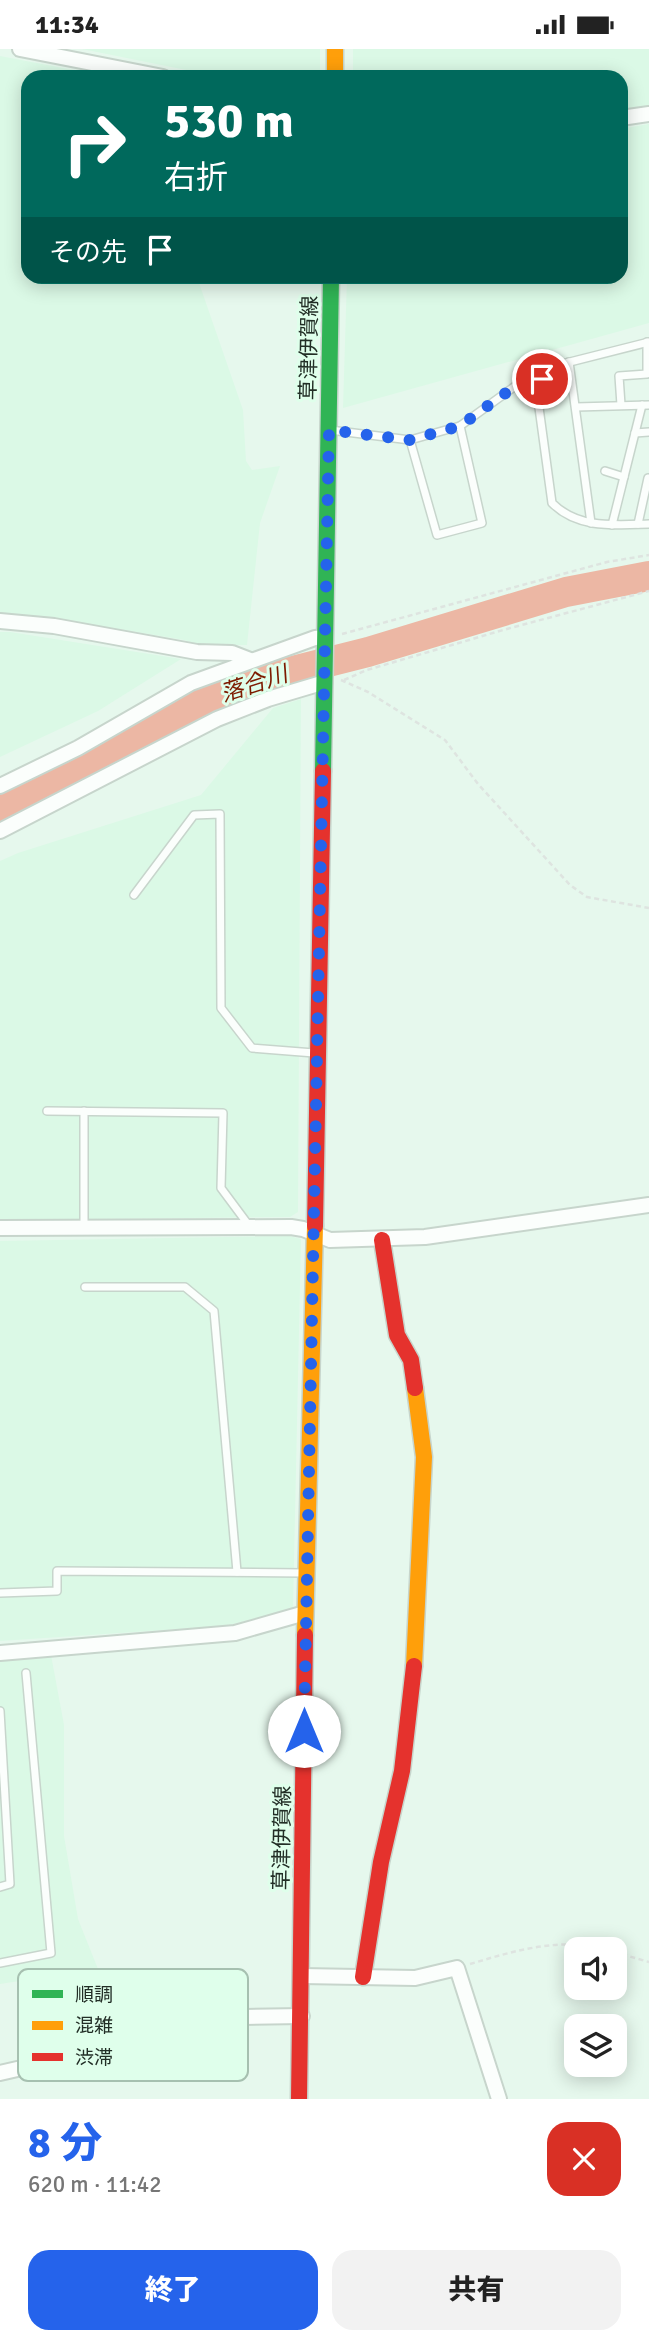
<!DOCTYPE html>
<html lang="ja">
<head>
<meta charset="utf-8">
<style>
	body { margin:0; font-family:Signika,"Noto Sans JP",sans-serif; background:#f2f2f2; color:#222; height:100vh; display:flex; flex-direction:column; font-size:26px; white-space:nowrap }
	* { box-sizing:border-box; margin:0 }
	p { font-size:23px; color:#767676 }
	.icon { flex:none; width:38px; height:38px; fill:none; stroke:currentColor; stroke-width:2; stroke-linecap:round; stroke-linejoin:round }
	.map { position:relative; height:2050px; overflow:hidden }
	.sheet { display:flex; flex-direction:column; background:#fff; flex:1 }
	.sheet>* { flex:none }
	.top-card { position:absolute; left:21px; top:21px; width:607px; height:214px; border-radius:21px; box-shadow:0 4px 18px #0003; background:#00695c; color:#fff; overflow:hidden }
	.tools { position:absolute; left:564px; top:1888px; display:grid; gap:14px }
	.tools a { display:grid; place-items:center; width:63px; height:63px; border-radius:14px; background:#fff; box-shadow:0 4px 18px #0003; font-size:35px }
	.pin { position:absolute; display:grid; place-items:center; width:60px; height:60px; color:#fff; margin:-30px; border:4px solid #fff; border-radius:50%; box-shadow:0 2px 7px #0007 }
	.me { position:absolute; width:77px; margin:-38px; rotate:0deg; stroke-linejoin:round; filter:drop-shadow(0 0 5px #0008) }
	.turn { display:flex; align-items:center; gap:24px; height:147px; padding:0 28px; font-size:32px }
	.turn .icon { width:91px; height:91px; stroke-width:2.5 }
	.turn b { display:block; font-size:49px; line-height:60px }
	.then { display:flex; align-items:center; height:66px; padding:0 28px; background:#0003; gap:14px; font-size:26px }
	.round { display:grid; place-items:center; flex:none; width:74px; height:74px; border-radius:21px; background:#f2f2f2 }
	.head { display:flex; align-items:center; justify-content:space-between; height:119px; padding:0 28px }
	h1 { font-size:42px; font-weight:800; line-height:52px; color:#2563eb }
	.action { display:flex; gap:14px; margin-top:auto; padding:14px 28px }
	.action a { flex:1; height:80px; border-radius:21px; background:#2563eb; color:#fff; font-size:28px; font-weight:800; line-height:80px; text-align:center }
	.action a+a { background:#f2f2f2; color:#222 }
	.status { display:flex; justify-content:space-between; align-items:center; height:49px; padding:0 35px; background:#fff; direction:ltr }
	.status svg { height:19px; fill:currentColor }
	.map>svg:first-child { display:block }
</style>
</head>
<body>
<div class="status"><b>11:34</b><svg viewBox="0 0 49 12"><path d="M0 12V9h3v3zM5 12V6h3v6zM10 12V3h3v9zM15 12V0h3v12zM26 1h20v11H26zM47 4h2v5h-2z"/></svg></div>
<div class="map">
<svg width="649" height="2050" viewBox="0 0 649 2050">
	<rect width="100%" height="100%" fill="#e6f8ed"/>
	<g fill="#dbf9e6">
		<polygon points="82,0 320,0 320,28 221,28"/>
		<polygon points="353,0 649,0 649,57 621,62 621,28 353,28"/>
		<polygon points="0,7 110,28 28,28 28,228 197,228 243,361 246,412 252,421 280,417 260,474 247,596 199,596 184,591 52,569 0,566"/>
		<polygon points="649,75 649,274 343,359 347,228 621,228 621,80"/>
		<polygon points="0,583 10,583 181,610 98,662 0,708"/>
		<polygon points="301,650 298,1163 290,1168 0,1171 0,812 18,804 201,746 273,659"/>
		<polygon points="290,1187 301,1190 293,1560 225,1577 0,1592 0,1192"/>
		<polygon points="51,1606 64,1676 64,1787 78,1870 98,1920 0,1935 0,1611"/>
	</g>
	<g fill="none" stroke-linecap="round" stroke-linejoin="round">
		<polyline stroke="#ecb7a4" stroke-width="30" points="0,760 233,637 368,603 566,543 649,527"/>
		<defs>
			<g id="lane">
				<path d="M 649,293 L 562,315 C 548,321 542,329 537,344 L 552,454 C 578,480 614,476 649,475"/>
				<polyline points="569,313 591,474"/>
				<polyline points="621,356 619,327 647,325 647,293"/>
				<polyline points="576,358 649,356"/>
				<polyline points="330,381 410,391 460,377 525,330 542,330"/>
				<polyline points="635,384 649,383"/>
				<polyline points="410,391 437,486 482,474 460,377"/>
				<polyline points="605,422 624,428"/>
				<polyline points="638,475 648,429"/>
				<polyline points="612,476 642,356"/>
				<polyline points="134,846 194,766 220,765 221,959 252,999 314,1004"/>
				<polyline points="47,1062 223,1064 221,1139 250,1178"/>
				<polyline points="84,1062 84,1178"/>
				<polyline points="85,1238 185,1238 214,1262 237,1523"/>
				<polyline points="0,1544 57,1542 57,1522 304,1524"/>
				<polyline points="0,1662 10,1835 0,1838"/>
				<polyline points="0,1914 51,1904 26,1624"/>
			</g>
			<g id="street">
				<polyline points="20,0 163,28"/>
				<polyline points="621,69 649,65"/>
				<polyline points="0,572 54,577 197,603 232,604 250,611"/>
				<polyline points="0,737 78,699 191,634 315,589 325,588"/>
				<polyline points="0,782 217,670 268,650 325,633"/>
				<polyline points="0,1179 291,1178 303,1180 330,1191 425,1188 649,1156"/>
				<polyline points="0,1604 235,1584 305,1564"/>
				<polyline points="302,1927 415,1929 457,1919 499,2050"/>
				<polyline points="0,2024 245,1968 302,1967"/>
			</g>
			<polyline id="fast" points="323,722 331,228"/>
			<g id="slow">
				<polyline points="335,0 335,28"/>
				<polyline points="305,1586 315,1177"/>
				<polyline points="414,1617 424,1408 415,1339"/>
			</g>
			<g id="jam">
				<polyline points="315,1177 323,722"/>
				<polyline points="382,1191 397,1286 411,1311 415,1339"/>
				<polyline points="363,1928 381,1813 402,1722 414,1617"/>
				<polyline points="299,2050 305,1586"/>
			</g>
		</defs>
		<use href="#lane" stroke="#c7d5cc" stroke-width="10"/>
		<use href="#street" stroke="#c7d5cc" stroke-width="18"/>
		<use href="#fast" stroke="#c7d5cc" stroke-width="19"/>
		<use href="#slow" stroke="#c7d5cc" stroke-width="19"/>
		<use href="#jam" stroke="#c7d5cc" stroke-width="19"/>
		<g stroke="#dee4e0" stroke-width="2.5" stroke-dasharray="5 3.5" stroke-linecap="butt">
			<polyline points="342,585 607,513 649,506"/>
			<polyline points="341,631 368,643 445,691 478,735 570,836 587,848 649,859"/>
			<polyline points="344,631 367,621 503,581 649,542"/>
			<polyline points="614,1903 649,1913"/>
			<path d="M 470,1915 C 514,1902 559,1888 605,1900"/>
		</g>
		<use href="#lane" stroke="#fbfefc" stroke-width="7"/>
		<use href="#street" stroke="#fbfefc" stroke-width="14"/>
		<use href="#fast" stroke="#30b455" stroke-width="16"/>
		<use href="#slow" stroke="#ff9f0a" stroke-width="16"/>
		<use href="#jam" stroke="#e5322d" stroke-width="16"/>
	</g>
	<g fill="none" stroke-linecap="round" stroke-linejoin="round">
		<polyline stroke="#2563eb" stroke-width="12" stroke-dasharray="0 21.6" points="304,1682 329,381 410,391 460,377 525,330 542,330"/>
	</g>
	<g text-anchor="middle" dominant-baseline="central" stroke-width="6" stroke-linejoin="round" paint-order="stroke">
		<g font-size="21" fill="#222e26" stroke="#dfffeb">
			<text transform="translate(309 299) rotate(-89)">草津伊賀線</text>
			<text transform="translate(282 1789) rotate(-89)">草津伊賀線</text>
		</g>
		<g font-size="23" font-style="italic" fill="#7d1b00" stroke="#dfffeb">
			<text transform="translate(254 635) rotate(-18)">落合川</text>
		</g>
	</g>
	<rect x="18" y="1920" width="230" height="112" rx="10" fill="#dfffeb" stroke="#a6c0b0" stroke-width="2"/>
	<rect x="32" y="1941" width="31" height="8" fill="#30b455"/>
	<rect x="32" y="1972" width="31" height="9" fill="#ff9f0a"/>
	<rect x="32" y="2004" width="31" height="8" fill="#e5322d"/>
	<g font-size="19" fill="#222e26">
		<text x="75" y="1952">順調</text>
		<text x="75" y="1983">混雑</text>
		<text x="75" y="2015">渋滞</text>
	</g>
</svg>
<div class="tools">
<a><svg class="icon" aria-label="sound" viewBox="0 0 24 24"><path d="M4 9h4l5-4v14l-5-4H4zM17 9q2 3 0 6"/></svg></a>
<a><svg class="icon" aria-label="layers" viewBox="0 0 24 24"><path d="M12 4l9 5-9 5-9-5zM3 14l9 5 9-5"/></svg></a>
</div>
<div class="pin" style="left:542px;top:330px;background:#d93025"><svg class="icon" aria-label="arrive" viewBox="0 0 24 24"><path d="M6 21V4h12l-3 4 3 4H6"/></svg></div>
<svg class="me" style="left:304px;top:1682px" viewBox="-20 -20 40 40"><circle r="19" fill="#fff"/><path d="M0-13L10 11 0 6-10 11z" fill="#2563eb"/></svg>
<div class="top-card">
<div class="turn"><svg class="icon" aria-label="right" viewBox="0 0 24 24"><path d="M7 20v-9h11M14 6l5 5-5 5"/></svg><div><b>530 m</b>右折</div></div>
<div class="then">その先<svg class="icon" aria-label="arrive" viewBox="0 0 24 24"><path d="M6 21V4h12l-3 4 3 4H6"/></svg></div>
</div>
</div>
<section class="sheet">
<div class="head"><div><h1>8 分</h1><p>620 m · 11:42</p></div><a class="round" style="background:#d93025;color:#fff"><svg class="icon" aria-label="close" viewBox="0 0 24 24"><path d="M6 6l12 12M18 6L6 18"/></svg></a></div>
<div class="action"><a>終了</a><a>共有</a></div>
</section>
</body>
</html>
